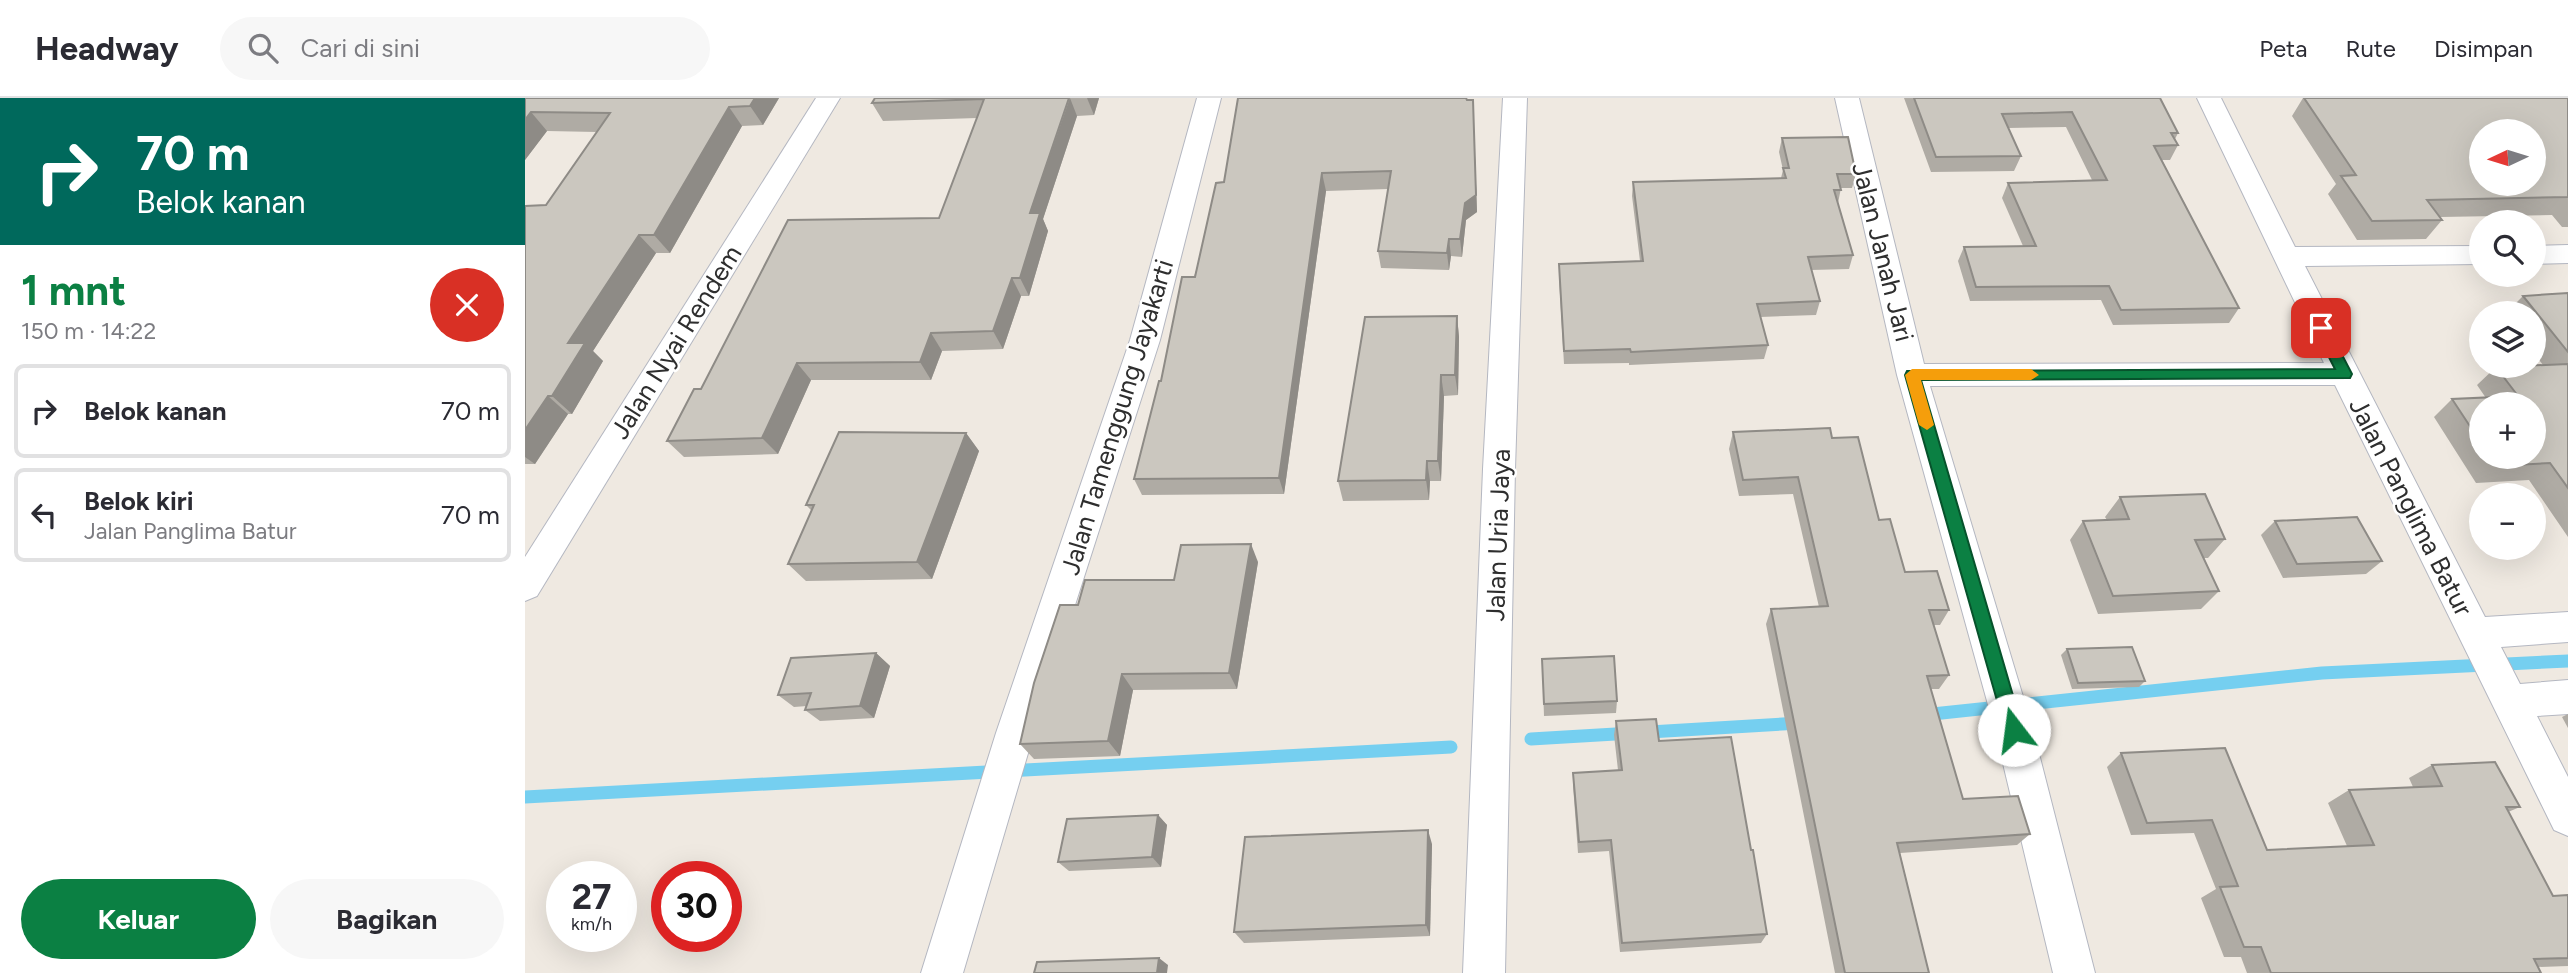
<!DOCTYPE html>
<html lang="id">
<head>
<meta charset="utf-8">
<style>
	body { margin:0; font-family:Figtree,sans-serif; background:#f7f7f7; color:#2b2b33; height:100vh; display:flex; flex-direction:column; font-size:26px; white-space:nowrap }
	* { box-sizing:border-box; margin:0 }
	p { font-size:23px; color:#7c7c81 }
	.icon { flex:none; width:38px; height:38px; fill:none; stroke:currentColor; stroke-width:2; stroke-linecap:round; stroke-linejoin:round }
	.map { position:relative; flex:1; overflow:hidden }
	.details { display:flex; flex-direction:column; background:#fff; width:525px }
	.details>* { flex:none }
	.guide { background:#00695c; color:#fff; overflow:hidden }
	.needle { width:46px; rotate:266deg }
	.controls { position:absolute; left:1944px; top:21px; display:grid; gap:14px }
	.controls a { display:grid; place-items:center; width:77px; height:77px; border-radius:50%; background:#fff; box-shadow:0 7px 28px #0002; font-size:35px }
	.speed { position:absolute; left:21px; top:763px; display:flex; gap:14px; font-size:35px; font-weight:700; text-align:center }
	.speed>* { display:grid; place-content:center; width:91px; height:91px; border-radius:50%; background:#fff; box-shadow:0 7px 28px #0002; line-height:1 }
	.speed small { font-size:18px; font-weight:400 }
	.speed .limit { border:10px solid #d22; background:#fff; color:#111 }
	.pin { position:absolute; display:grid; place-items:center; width:60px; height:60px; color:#fff; margin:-30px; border-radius:14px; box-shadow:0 4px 10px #0006 }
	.me { position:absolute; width:77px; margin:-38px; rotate:345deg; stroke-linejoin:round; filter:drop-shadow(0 0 5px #0008) }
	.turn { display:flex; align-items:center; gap:24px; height:147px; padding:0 21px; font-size:32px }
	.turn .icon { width:91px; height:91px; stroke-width:2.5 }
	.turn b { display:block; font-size:49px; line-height:60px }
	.round { display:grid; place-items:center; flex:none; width:74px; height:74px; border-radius:37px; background:#f7f7f7 }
	.overview { display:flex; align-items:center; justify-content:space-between; height:119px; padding:0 21px }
	h1 { font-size:42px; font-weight:700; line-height:52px; color:#0b8043 }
	.cta { display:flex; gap:14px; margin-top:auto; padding:14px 21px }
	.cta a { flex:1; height:80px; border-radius:42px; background:#0b8043; color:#fff; font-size:28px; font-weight:700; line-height:80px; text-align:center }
	.cta a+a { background:#f7f7f7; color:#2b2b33 }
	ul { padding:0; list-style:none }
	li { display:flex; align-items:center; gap:21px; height:94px; margin:0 14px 10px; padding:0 7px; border:4px solid #e1e1e2; border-radius:10px }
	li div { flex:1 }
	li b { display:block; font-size:26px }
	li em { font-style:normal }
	header { display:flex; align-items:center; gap:42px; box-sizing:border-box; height:98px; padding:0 35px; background:#fff; border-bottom:2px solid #e1e1e2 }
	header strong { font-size:33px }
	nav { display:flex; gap:38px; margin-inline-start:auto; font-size:24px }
	.search { width:490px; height:63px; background:#f7f7f7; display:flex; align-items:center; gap:18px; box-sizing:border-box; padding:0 24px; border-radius:38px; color:#7c7c81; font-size:26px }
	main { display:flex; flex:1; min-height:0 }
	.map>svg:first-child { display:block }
</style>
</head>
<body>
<header>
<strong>Headway</strong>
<div class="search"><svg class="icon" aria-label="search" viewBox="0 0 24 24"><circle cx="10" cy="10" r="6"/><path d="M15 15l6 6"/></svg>Cari di sini</div>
<nav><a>Peta</a><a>Rute</a><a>Disimpan</a></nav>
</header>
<main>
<section class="details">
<div class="guide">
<div class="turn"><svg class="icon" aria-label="right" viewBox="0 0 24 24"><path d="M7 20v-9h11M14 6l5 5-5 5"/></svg><div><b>70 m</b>Belok kanan</div></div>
</div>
<div class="overview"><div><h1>1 mnt</h1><p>150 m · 14:22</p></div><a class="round" style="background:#d93025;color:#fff"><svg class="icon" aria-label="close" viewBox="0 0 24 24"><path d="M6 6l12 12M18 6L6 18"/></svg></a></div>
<ul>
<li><svg class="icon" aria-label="right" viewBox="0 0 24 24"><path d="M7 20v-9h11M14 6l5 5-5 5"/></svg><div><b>Belok kanan</b></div><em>70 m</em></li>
<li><svg class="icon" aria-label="left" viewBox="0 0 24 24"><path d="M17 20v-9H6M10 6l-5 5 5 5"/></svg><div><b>Belok kiri</b><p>Jalan Panglima Batur</p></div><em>70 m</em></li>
</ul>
<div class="cta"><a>Keluar</a><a>Bagikan</a></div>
</section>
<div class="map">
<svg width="2043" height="875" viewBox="0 0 2043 875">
	<rect width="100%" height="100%" fill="#efe9e1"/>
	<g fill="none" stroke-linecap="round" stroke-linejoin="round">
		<g stroke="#75cff0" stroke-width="13">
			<polyline points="1398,617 1797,575 2043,563"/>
			<polyline points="1006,641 1275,625"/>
			<polyline points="0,699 926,649"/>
		</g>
		<defs>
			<g id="street">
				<polygon points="291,0 315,0 12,498 0,503 0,459"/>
				<polygon points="672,0 696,0 635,242 509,635 438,875 396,875 471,635 605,242"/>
				<polygon points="978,0 1002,0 990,371 980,875 938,875 958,371"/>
				<polygon points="1310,0 1334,0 1399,266 1799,265 1672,0 1696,0 1770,149 1956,148 1956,166 1780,168 1960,519 2043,514 2043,544 1976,549 1995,586 2043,582 2043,616 2012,618 2043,679 2043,738 2029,732 1810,287 1405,288 1508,632 1570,875 1528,875 1470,632 1372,277"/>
				<polygon points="2043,147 2043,165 2009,166 2009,148"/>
			</g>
		</defs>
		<use href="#street" stroke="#b4b7c1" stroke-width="2"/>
		<use href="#street" fill="#fff" fill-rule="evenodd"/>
	</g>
	<g fill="#afaba4" fill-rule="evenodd">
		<polygon points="0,0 254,0 238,27 217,28 145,155 131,155 68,253 78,263 47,316 43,316 10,366 0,366 0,108 21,107 72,34 22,33 0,62"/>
		<polygon points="350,0 574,0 569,17 552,18 518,121 523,133 504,198 496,198 478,251 417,253 406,282 286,282 253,356 159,359 142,343 176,291 414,120 452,20 358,23 347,5"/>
		<polygon points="1379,0 1635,0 1653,35 1650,41 1653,47 1645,62 1637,62 1714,210 1704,225 1588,227 1576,202 1445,203 1433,163 1439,149 1498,148 1477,100 1483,85 1567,82 1541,29 1483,30 1496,58 1489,73 1406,74"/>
		<polygon points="1778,0 2043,0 2043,129 2037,129 2027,117 1915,119 1917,122 1901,141 1832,142 1803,96 1811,86 1767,18"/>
		<polygon points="942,2 948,2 952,114 941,122 937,159 926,158 924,172 856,170 853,153 863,91 801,93 759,396 617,397 609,381 636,283 699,84"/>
		<polygon points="1257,40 1331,76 1327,90 1316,90 1313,105 1328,157 1324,171 1286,172 1295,203 1291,217 1235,219 1243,247 1239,261 1104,267 1104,265 1039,266 1034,180 1034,166 1115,163 1107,98 1108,84 1256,80 1258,72 1254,54"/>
		<path d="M 2043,195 L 2043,439 L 2004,382 L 1951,385 L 1909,319 L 1927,301 L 1961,300 L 1952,287 L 1971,269 L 2018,267 L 2009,255 L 2009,215 L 1981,215 L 1998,198 ZM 1956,306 L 2009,359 L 1956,359 Z"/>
		<polygon points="932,218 934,239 933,297 919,298 916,383 905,383 904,402 818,403 813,383"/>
		<polygon points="1208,334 1307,340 1354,422 1380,474 1424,512 1415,527 1409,527 1424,577 1414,591 1406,591 1438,701 1505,736 1492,747 1375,755 1404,875 1310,875 1241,526 1246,511 1294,509 1268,396 1214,398 1204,351"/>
		<polygon points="441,335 454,353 407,481 281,483 263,466 287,413 281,407"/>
		<polygon points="1595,399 1700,441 1683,460 1679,460 1694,493 1676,511 1573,516 1545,442 1558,423 1582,422 1580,419"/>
		<polygon points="1750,423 1857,463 1841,476 1758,480 1736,437"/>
		<polygon points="733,464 712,591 608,592 595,658 509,661 495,646 649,482"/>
		<polygon points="1542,551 1620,583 1614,589 1547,591 1536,557"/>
		<polygon points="351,555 365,568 349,620 295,623 280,612 282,608 269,609 253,597"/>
		<polygon points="1017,561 1092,603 1091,615 1019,618"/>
		<polygon points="2043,616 2043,630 2037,619"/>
		<polygon points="1091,623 1134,643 1226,752 1242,836 1236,845 1095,854 1084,753 1053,755 1048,687 1048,675 1093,672 1089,637"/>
		<polygon points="1596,655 1742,752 1822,748 1803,705 1824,692 1888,689 1884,680 1907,667 1995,709 1983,714 2028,798 2043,797 2043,868 2013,869 2016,875 1722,875 1716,859 1699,859 1676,800 1691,791 1669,735 1606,737 1582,669"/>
		<polygon points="633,717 642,727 636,769 544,773 533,764"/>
		<polygon points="907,746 905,838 719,845 709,834"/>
	</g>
	<g fill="#8e8b86">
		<polygon points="230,0 254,0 238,27 225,8"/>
		<polygon points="545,0 552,18 518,121 523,133 504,198 495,180 505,115"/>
		<polygon points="562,0 574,0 569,17"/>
		<polygon points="948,2 952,114 941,122 937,159 935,141"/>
		<polygon points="204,9 217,28 145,155 129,137"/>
		<polygon points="6,14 22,33 0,62 0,22"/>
		<polygon points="797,75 801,93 759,396 754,380"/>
		<polygon points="114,137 131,155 68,253 78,263 47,316 27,298 43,245"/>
		<polygon points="924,141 926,158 924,172 922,155"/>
		<polygon points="487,180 496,198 478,251 468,233"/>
		<polygon points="932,218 934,239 933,297 930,277"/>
		<polygon points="406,235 417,253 406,282 395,264"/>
		<polygon points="272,265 286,282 253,356 237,340"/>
		<polygon points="916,277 919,298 916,383 913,363"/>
		<polygon points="23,298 43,316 10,366 0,359 0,332"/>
		<polygon points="441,335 454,353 407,481 392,464"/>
		<polygon points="902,363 905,383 904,402 901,382"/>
		<polygon points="726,446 733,464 712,591 704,575"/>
		<polygon points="351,555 365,568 349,620 335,608"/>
		<polygon points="597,576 608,592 595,658 583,643"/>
		<polygon points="633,717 642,727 636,769 627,759"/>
		<polygon points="903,732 907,746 905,838 901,827"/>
		<polygon points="634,860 643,867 642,875 632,875"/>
	</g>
	<g fill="#cbc7bf" stroke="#8e8b86" stroke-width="2" fill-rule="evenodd">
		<polygon points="0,0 230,0 225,8 204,9 129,137 114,137 43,245 60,245 27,298 23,298 0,332 0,108 21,107 85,15 6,14 0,22"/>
		<polygon points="350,0 544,0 505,115 515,115 495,180 487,180 468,233 406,235 395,264 272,265 237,340 142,343 169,291 176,291 263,122 414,120 459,1 347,5"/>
		<polygon points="713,0 941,0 942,2 948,2 951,97 940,105 935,141 924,141 922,155 853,153 866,73 797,75 754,380 609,381 634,283 636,283 657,179 670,179 691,85 699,84"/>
		<polygon points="1389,0 1635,0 1653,35 1646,35 1653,47 1629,48 1714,210 1596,212 1584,188 1451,189 1439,149 1511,148 1483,85 1582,82 1547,14 1477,16 1496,58 1411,59"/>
		<path d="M 1779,0 L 2043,0 L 2043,99 L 1902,102 L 1917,122 L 1847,123 L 1816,78 L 1831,77 ZM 1956,33 L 2009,33 L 2009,86 L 1956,86 Z"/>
		<polygon points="1323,39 1331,76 1312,76 1316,92 1309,92 1328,157 1283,159 1295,203 1232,206 1243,247 1106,254 1105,251 1039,253 1034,166 1118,163 1108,84 1261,80 1258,70 1264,70 1257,40"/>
		<polygon points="2043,195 2043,254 1998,198"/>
		<polygon points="932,218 930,277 916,277 913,363 902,363 901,382 813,383 840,219"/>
		<polygon points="2043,266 2043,390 2025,365 1972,368 1966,359 2009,359 2009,306 1956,306 1956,345 1927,301 1993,298 1971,269"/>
		<polygon points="1305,330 1307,340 1333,339 1354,422 1365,421 1380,474 1412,473 1424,512 1404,512 1424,577 1402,578 1438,701 1493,698 1505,736 1372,745 1404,875 1320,875 1246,511 1303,508 1273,379 1218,382 1208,334"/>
		<polygon points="314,334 441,335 392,464 263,466 289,407 281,407"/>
		<polygon points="1680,396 1700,441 1670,442 1694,493 1588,498 1558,423 1604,421 1595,399"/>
		<polygon points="1832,419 1857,463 1772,466 1750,423"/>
		<polygon points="726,446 704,575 597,576 583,643 495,646 509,585 535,507 553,507 560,482 649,482 656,447"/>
		<polygon points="1607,549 1620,583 1553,585 1542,551"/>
		<polygon points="351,555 335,608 280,612 286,595 253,597 266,560"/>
		<polygon points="1089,558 1092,603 1019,606 1017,561"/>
		<polygon points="1131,621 1134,643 1206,639 1226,752 1228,752 1242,836 1097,845 1086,742 1054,744 1048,675 1097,672 1091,623"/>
		<polygon points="1700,650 1742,752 1849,747 1824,692 1917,688 1907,667 1970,664 1995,709 1981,709 2028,798 2043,797 2043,860 2009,861 2016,875 1746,875 1736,849 1719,849 1695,789 1713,788 1687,722 1622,725 1596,655"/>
		<polygon points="633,717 627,759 533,764 542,721"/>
		<polygon points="903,732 901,827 709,834 720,739"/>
		<polygon points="634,860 632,875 509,875 512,864"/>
	</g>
	<polygon fill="#0b8043" stroke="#07532c" stroke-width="2" points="1796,225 1803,230 1827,276 1825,280 1396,282 1498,632 1495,638 1489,640 1482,638 1380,277 1382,273 1810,271 1789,230"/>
	<polygon fill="#f59e0b" points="1387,271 1506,271 1514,277 1506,282 1396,282 1409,327 1402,332 1394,327 1380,277"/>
	<g text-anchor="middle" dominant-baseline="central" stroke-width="5" stroke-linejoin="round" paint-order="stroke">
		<g font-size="26" fill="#2e2e2e" stroke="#fff">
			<text transform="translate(1358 154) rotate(76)">Jalan Janah Jari</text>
			<text transform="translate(151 244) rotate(-58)">Jalan Nyai Rendem</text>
			<text transform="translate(592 319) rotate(-73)">Jalan Tamenggung Jayakarti</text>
			<text transform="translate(1886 409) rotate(63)">Jalan Panglima Batur</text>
			<text transform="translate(973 437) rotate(-88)">Jalan Uria Jaya</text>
		</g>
	</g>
</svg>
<div class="controls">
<a><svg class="needle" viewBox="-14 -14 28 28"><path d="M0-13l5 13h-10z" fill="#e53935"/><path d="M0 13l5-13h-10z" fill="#7c7c81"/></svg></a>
<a><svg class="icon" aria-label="search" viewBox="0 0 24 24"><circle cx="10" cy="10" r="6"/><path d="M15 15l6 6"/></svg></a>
<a><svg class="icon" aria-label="layers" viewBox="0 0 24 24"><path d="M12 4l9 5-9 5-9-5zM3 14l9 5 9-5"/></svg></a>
<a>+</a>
<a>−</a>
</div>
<div class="speed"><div>27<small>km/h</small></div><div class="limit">30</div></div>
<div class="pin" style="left:1796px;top:230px;background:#d93025"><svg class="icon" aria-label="arrive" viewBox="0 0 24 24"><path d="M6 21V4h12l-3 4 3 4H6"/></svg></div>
<svg class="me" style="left:1489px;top:632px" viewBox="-20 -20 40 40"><circle r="19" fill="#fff"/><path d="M0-13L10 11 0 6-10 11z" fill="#0b8043"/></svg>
</div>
</main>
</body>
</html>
